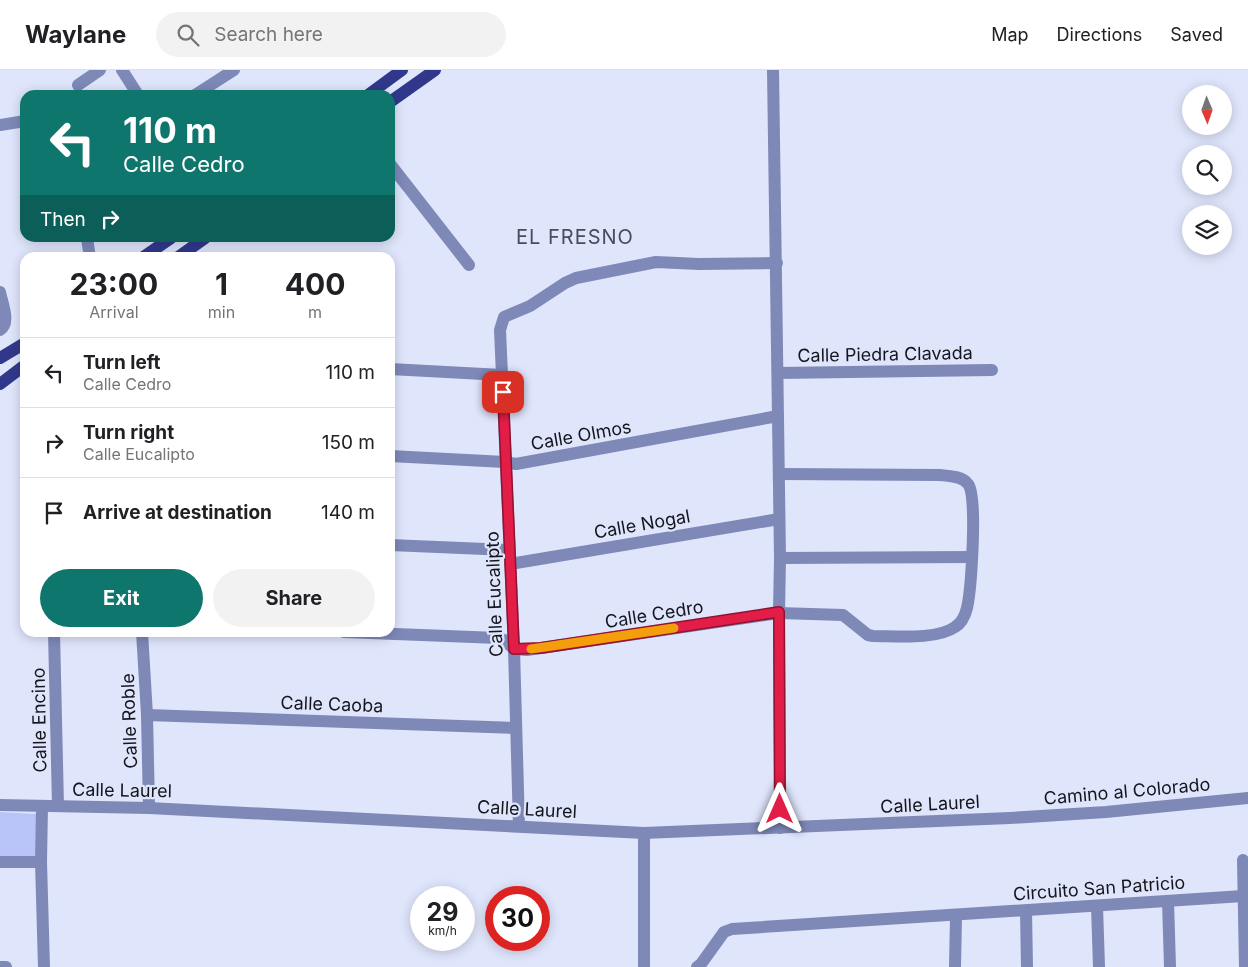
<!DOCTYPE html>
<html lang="en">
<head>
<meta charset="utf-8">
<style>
	body { margin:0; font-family:Inter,sans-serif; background:#f2f2f2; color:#202124; height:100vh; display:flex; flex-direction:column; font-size:19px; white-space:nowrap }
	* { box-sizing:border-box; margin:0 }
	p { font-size:16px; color:#757577 }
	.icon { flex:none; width:28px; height:28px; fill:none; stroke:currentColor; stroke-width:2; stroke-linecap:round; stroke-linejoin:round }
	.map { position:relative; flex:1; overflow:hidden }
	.drawer { position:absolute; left:20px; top:182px; width:375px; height:385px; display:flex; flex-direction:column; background:#fff; border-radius:15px; box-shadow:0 2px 12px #0003 }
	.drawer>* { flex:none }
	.hud { position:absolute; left:20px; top:20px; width:375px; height:152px; border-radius:15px; box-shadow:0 2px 12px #0003; background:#0f766e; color:#fff; overflow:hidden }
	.needle { width:32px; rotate:178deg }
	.controls { position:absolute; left:1182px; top:15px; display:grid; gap:10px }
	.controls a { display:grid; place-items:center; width:50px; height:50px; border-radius:50%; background:#fff; box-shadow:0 2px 12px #0003; font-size:25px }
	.speed { position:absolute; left:410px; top:816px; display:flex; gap:10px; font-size:25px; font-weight:700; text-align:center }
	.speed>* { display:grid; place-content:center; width:65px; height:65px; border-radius:50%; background:#fff; box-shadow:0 2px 12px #0003; line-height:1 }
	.speed small { font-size:12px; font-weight:400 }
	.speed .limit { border:8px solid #d22; background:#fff; color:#111 }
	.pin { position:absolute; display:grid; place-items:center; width:42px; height:42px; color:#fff; margin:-21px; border-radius:10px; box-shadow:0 2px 8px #0006 }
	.me { position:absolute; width:55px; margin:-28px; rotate:0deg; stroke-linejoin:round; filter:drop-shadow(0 0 4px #0008) }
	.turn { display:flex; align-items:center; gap:18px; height:105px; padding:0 20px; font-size:22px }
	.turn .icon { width:65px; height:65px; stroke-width:2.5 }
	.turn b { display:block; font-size:35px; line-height:42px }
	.then { display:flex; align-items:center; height:48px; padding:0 20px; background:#0003; gap:10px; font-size:19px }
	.eta { display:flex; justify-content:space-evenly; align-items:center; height:85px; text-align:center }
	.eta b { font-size:30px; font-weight:700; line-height:35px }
	.primary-button { display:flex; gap:10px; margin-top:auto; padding:10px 20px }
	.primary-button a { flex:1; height:58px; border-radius:30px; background:#0f766e; color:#fff; font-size:20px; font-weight:700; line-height:58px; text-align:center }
	.primary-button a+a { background:#f2f2f2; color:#202124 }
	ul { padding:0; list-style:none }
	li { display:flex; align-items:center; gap:15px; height:70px; padding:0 20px; border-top:1px solid #e0e0e0 }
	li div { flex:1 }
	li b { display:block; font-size:19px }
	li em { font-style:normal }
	header { display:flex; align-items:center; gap:30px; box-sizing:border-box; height:70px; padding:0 25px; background:#fff; border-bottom:1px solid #e0e0e0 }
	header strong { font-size:24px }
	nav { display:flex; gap:28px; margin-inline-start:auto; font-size:18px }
	.search { width:350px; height:45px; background:#f2f2f2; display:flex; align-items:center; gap:12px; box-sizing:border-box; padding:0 18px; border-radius:28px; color:#757577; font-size:19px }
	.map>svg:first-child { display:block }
</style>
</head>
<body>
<header>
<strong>Waylane</strong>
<div class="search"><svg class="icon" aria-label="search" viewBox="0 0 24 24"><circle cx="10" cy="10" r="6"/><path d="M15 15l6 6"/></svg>Search here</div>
<nav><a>Map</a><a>Directions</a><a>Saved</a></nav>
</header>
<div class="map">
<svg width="1248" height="897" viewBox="0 0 1248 897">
	<rect width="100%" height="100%" fill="#dfe5fb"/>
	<polygon fill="#b9c5f9" points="0,742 36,744 36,788 0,788"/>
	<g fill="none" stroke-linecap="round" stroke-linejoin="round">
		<g stroke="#7e89b8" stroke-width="12">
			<polyline points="122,0 138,25"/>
			<polyline points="773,0 780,488 779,543 780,758"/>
			<polyline points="78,15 100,0"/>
			<polyline points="195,25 234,0"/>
			<polyline points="0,55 25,51"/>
			<polyline points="390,94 469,195"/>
			<polyline points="87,168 90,188"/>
			<path d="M 0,222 C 2,233 11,253 0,260"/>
			<polyline points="390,299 502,305"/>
			<polyline points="778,303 992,300"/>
			<polyline points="390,386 505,392 516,394 778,346"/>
			<polyline points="390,475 509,480"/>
			<polyline points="780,488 972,487"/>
			<polyline points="510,494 779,449"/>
			<polyline points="54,562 58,736"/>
			<polyline points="142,562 147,645 149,738"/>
			<path d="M 344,562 L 498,568 L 504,570 L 514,579 L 527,580 L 779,543 L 843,545 L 868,565 L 873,566 C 896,566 937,570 955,557 C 962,553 965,546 967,538 C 971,520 978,425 968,414 C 962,406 949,406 940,405 L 779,404"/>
			<polyline points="147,645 515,658"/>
			<polyline points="0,735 149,738 644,763 1010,748 1106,742 1248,728"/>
			<polyline points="42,737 41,792 44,897"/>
			<polyline points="519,756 514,579 500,260 504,247 530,236 565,213 576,208 656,192 699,194 777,193"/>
			<polyline points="644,763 644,897"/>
			<polyline points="1243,790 1245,897"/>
			<polyline points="0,792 41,792"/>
			<polyline points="1168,831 1170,897"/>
			<polyline points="1097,836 1099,897"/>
			<polyline points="1026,841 1027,897"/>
			<polyline points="0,897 6,897"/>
			<polyline points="697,897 701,894 724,862 732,859 1243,826"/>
			<polyline points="955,897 956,846"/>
		</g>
		<g stroke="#31388b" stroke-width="12">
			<polyline points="368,25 402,0"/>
			<polyline points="390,32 435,0"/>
			<polyline points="142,188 171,168"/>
			<polyline points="177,188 205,168"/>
			<polyline points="0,288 25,273"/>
			<polyline points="0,314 25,295"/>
		</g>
	</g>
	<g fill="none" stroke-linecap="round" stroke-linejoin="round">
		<defs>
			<polyline id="route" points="503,322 514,579 541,578 779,542 780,739"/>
		</defs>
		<use href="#route" stroke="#92132f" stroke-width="12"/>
		<use href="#route" stroke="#e11d48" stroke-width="9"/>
		<polyline stroke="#f59e0b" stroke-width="9" points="531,579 674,558"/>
	</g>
	<g text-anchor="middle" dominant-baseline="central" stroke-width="4.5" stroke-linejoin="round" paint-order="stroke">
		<g font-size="18" fill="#14151d" stroke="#dfe5fb">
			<text transform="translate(885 284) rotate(-1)">Calle Piedra Clavada</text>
			<text transform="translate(581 365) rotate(-10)">Calle Olmos</text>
			<text transform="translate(642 454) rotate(-10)">Calle Nogal</text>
			<text transform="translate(494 524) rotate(-92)">Calle Eucalipto</text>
			<text transform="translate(654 544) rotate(-9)">Calle Cedro</text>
			<text transform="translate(332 634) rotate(2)">Calle Caoba</text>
			<text transform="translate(39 650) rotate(-91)">Calle Encino</text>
			<text transform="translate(129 651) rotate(-92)">Calle Roble</text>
			<text transform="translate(122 720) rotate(1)">Calle Laurel</text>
			<text transform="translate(1127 721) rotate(-5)">Camino al Colorado</text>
			<text transform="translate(930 734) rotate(-3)">Calle Laurel</text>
			<text transform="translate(527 739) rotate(3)">Calle Laurel</text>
			<text transform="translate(1099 818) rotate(-4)">Circuito San Patricio</text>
		</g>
		<g font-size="20" letter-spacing="1" fill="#474c5e" stroke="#dfe5fb">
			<text x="575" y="167">EL FRESNO</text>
		</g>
	</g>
</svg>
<div class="controls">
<a><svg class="needle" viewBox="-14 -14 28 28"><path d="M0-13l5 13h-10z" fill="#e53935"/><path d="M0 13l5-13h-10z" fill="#757577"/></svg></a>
<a><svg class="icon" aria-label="search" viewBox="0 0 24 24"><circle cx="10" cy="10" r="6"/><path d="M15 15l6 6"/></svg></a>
<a><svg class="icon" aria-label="layers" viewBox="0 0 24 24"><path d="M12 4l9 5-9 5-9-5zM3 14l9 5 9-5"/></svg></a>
</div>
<div class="speed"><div>29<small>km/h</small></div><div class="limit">30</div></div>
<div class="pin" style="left:503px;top:322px;background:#d93025"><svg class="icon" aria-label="arrive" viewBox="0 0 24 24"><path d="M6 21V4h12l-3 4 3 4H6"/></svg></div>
<svg class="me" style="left:780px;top:739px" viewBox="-20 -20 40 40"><path d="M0-17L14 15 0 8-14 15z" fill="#e11d48" stroke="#fff" stroke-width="4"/></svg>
<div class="hud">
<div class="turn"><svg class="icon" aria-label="left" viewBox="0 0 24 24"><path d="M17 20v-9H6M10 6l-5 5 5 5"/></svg><div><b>110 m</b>Calle Cedro</div></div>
<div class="then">Then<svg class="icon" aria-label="right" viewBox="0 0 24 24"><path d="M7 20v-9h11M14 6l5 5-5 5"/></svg></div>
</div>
<section class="drawer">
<div class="eta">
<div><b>23:00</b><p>Arrival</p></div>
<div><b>1</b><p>min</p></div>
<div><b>400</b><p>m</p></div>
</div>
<ul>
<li><svg class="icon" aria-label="left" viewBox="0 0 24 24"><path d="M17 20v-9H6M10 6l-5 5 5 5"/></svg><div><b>Turn left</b><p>Calle Cedro</p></div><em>110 m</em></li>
<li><svg class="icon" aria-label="right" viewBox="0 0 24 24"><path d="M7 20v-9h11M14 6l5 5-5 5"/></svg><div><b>Turn right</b><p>Calle Eucalipto</p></div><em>150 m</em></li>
<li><svg class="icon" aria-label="arrive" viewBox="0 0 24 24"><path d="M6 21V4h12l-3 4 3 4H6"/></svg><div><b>Arrive at destination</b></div><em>140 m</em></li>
</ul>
<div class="primary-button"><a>Exit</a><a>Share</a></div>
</section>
</div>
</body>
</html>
